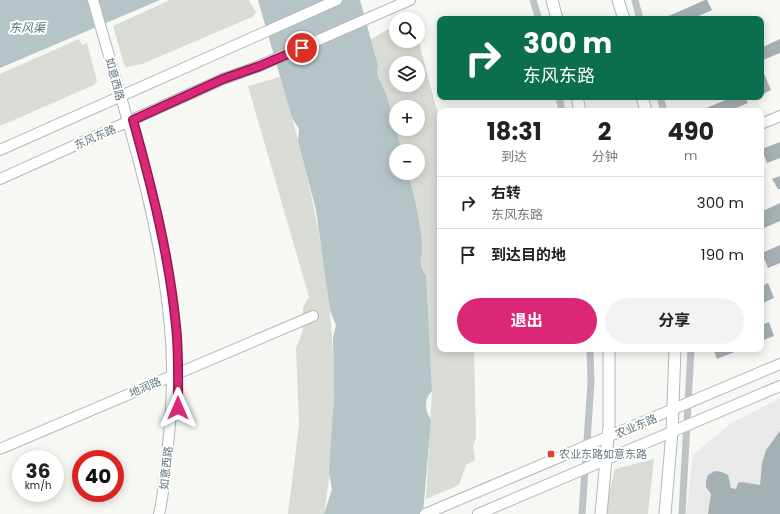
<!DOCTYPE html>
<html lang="zh">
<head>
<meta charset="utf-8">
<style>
	body { margin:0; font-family:Poppins,"Noto Sans SC",sans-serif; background:#f2f2f2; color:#222; height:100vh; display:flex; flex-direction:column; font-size:15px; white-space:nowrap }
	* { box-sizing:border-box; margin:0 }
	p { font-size:13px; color:#767676 }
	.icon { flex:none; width:22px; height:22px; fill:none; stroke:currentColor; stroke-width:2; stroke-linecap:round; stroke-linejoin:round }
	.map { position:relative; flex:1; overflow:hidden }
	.sheet { position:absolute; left:437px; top:108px; width:327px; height:244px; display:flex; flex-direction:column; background:#fff; border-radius:8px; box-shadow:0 2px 10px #0003 }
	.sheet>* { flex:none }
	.banner { position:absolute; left:437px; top:16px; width:327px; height:84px; border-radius:8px; box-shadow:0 2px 10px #0003; background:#0b6e4f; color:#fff; overflow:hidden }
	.buttons { position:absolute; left:389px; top:12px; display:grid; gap:8px }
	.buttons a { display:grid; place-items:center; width:36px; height:36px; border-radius:50%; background:#fff; box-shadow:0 2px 10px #0003; font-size:20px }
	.speed { position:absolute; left:12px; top:450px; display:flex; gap:8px; font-size:20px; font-weight:700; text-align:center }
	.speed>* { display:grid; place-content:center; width:52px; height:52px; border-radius:50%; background:#fff; box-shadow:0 2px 10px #0003; line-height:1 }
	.speed small { font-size:10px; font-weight:400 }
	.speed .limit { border:6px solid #d22; background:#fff; color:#111 }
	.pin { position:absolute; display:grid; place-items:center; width:34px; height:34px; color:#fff; margin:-17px; border:2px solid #fff; border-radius:50%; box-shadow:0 1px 4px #0007 }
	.me { position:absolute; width:44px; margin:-22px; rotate:0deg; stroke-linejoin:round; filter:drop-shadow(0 0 3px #0008) }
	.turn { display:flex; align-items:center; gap:14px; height:84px; padding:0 20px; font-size:18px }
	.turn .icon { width:52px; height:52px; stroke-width:2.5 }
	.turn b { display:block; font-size:28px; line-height:34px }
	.eta { display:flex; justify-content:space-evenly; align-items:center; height:68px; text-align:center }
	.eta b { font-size:24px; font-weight:700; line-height:28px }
	.button { display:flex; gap:8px; margin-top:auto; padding:8px 20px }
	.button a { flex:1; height:46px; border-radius:24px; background:#db2777; color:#fff; font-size:16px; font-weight:700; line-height:46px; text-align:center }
	.button a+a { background:#f2f2f2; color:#222 }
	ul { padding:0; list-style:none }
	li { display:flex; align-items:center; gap:12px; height:52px; padding:0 20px; border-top:1px solid #e0e0e0 }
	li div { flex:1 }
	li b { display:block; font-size:15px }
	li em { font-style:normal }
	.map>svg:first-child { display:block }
</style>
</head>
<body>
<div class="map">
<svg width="780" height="514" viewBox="0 0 780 514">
	<rect width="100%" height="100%" fill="#f7f7f4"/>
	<polygon fill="#e8e9e8" points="780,398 780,514 686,514 693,455 731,423"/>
	<g fill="#d8dcd4" fill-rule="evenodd">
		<polygon points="170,0 249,0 256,13 252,17 142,64 126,67 124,64 113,26"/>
		<path d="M 396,25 L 396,41 L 418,41 L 418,39 L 440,122 L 440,349 L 474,349 L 476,437 L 473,446 L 475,460 L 466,465 L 459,485 L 426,499 L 432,391 L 425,273 C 419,265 419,258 422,249 L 412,186 L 408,173 L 418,173 L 418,151 L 402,151 L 386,93 L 377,75 L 378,65 L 371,39 ZM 396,63 L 418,63 L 418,85 L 396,85 ZM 396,107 L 418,107 L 418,129 L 396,129 Z"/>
		<polygon points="79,39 82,45 87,43 97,81 94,85 0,126 0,74"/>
		<path d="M 280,77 C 324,221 349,363 324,514 L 288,514 L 299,425 L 296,348 L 303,331 L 303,307 L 309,297 L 248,86 Z"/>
		<polygon points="654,459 648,514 604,514 615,469"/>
	</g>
	<g fill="#b5c4c6">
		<polygon points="0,0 160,0 0,68"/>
		<path d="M 258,0 L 360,0 L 378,65 L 377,75 L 386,93 L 402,151 L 396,151 L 396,173 L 408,173 C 413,189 423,234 422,249 C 421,262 418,263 426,275 L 432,391 C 423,400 425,410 431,420 L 423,514 L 324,514 L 332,489 L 329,473 L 334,397 L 333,338 L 336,325 L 330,310 L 316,210 L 298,141 L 299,129 L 292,118 Z"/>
	</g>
	<g fill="#a5b0b4">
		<polygon points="705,0 707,0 712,10 692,19 662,19"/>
		<polygon points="780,39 780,53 761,61 761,48"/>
		<polygon points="761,67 771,90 761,95"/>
		<polygon points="733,97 745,97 748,103 729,111 699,111"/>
		<polygon points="780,142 780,158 767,163 762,149"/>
		<polygon points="780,176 780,189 778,189 772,179"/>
		<polygon points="780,203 780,221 762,229 761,212"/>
		<polygon points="780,245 780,263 768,268 762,253"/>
		<polygon points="768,283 774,298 761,304 761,286"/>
		<polygon points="769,322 774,336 761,341 761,325"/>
		<polygon points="713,349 742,349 717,359"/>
		<polygon points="780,431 780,514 708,514 711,494 706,487 706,481 708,475 715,471 722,472 728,475 731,488 736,489 738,483 742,482 760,485 762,463 766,450"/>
	</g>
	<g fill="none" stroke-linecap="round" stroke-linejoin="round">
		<defs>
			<g id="secondary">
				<path d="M 93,0 C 123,107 160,215 170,327 C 174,369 172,412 167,454 C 165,474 164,494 159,514"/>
				<polyline points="761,124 780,116"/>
				<polyline points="0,150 337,0"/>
				<polyline points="0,179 223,79 259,66 410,0"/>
				<polyline points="0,449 313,316"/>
				<polyline points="425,514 780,364"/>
				<polyline points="478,514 780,386"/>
			</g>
			<g id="primary">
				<polyline points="552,0 557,19"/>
				<polyline points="618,0 624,19"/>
				<polyline points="577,97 580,111"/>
				<polyline points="642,97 646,111"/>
				<polyline points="601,514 609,426 609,349"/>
				<polyline points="665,514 672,432 675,349"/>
			</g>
		</defs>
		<use href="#secondary" stroke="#b1b8bb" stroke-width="12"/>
		<use href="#primary" stroke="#b2b8bb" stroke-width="13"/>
		<g stroke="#bec4c6" stroke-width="7">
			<polyline points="533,0 539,19"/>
			<polyline points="635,0 640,19"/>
			<polyline points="559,97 562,111"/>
			<polyline points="660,97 664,111"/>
			<polyline points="582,514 591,382 590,349"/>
			<polyline points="682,514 691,349"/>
		</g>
		<use href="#secondary" stroke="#fff" stroke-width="10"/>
		<use href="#primary" stroke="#fff" stroke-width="11"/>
	</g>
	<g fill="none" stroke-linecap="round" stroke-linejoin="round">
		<defs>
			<path id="route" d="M 178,408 C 178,381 179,353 176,326 C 169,255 152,188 133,120 L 223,79 L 260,66 L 302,48"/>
		</defs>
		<use href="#route" stroke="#8e194d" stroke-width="10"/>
		<use href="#route" stroke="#db2777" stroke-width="7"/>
	</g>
	<rect fill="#dd412e" stroke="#fff" stroke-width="1.5" x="547" y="450" width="8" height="8" rx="2"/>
	<g text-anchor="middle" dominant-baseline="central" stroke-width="4" stroke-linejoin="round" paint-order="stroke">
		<g font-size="11" fill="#63767e" stroke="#fff">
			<text transform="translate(115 79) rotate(75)">如意西路</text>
			<text transform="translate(95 137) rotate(-24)">东风东路</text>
			<text transform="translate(145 387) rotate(-23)">地润路</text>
			<text transform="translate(636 426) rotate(-23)">农业东路</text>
			<text transform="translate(166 468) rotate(-84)">如意西路</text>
		</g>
		<g font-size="11" fill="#63767e" stroke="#fff" text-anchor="start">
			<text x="559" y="454">农业东路如意东路</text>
		</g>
		<g font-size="12" font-style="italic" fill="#5e7679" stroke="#fff">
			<text x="27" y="27">东风渠</text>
		</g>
	</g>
</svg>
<div class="buttons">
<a><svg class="icon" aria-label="search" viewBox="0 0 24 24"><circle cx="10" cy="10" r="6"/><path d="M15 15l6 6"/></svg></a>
<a><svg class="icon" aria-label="layers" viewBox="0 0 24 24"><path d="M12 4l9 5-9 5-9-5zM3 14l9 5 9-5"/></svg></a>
<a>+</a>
<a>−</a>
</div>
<div class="speed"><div>36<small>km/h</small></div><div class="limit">40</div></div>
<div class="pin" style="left:302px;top:48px;background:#d93025"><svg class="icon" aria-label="arrive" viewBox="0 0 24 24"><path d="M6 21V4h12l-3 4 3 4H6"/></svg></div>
<svg class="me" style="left:178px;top:408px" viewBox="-20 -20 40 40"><path d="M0-17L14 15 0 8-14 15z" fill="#db2777" stroke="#fff" stroke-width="4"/></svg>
<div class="banner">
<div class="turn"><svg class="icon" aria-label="right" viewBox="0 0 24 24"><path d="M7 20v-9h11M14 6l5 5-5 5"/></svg><div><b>300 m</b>东风东路</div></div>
</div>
<section class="sheet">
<div class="eta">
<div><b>18:31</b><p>到达</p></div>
<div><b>2</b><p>分钟</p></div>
<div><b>490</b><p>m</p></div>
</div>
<ul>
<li><svg class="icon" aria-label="right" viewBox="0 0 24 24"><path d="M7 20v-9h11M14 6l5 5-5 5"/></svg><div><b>右转</b><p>东风东路</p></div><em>300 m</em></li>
<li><svg class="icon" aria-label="arrive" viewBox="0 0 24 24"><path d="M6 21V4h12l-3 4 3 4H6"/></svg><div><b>到达目的地</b></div><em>190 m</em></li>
</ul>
<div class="button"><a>退出</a><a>分享</a></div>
</section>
</div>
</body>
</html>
